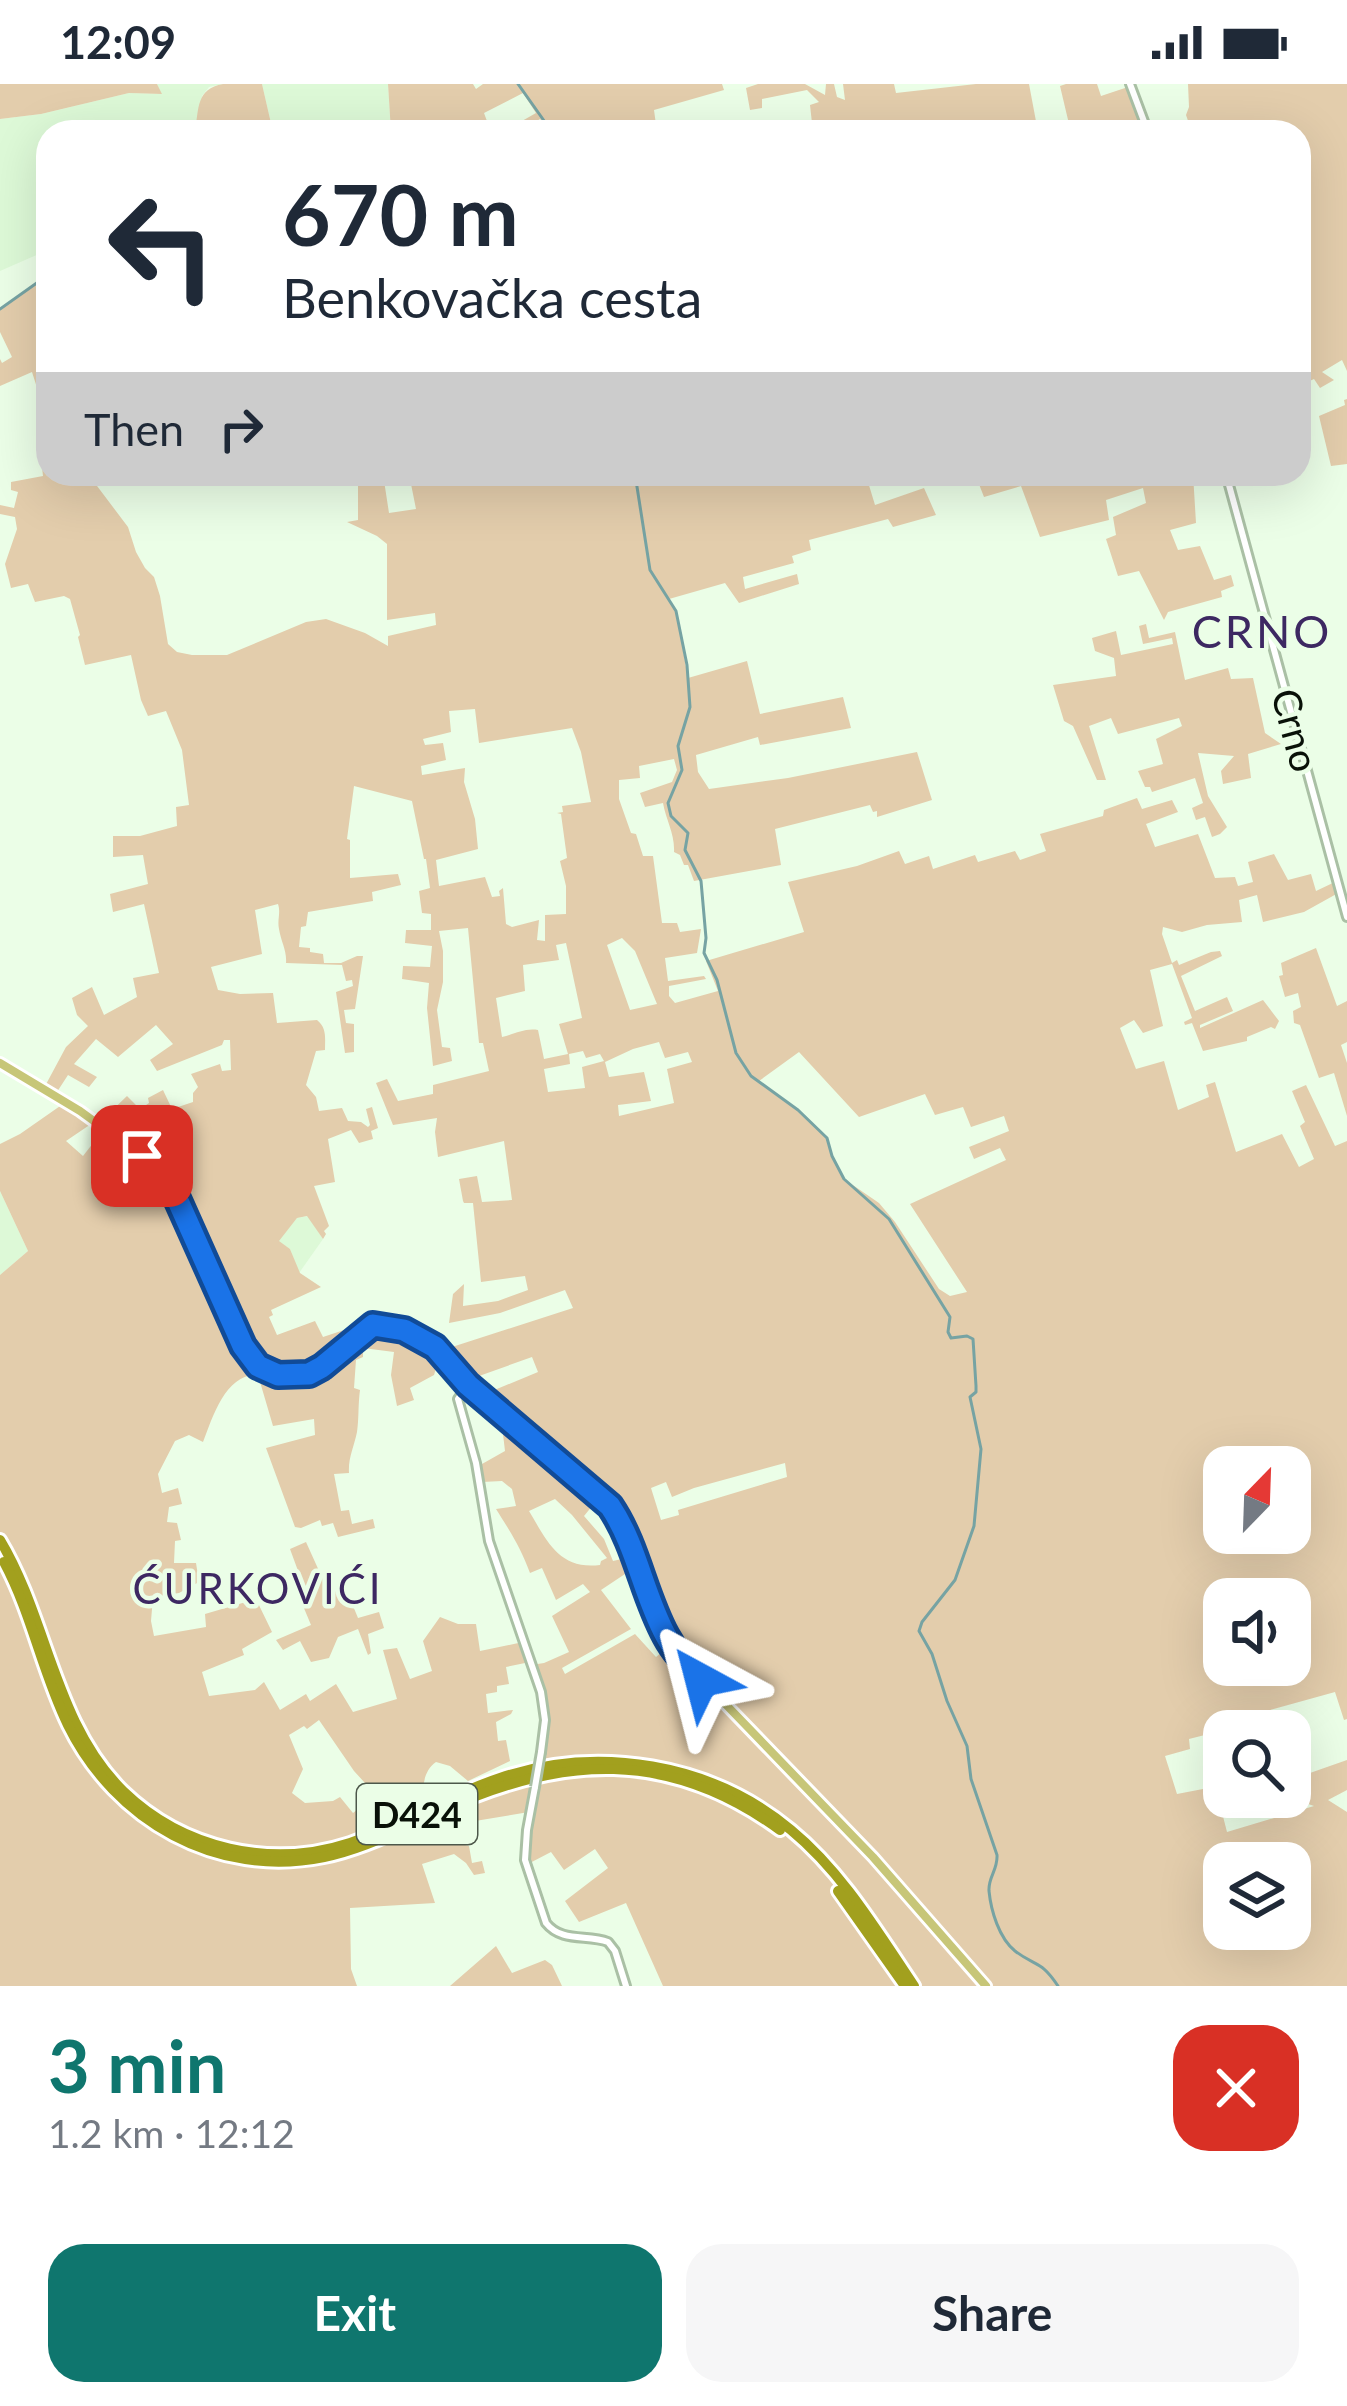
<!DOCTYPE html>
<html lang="en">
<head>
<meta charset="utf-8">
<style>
	body { margin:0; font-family:Lato,sans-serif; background:#f6f6f7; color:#1f2937; height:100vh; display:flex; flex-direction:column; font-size:45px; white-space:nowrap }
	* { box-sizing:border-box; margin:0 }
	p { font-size:39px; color:#747a83 }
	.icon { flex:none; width:66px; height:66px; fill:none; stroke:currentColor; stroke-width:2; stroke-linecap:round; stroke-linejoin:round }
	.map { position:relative; height:1902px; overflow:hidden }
	.drawer { display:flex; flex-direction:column; background:#fff; flex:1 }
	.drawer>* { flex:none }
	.hud { position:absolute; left:36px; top:36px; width:1275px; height:366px; border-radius:36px; box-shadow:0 12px 48px #0002; background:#fff; color:#1f2937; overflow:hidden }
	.needle { width:78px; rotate:23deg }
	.fabs { position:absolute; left:1203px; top:1362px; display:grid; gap:24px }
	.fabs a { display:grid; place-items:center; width:108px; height:108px; border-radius:24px; background:#fff; box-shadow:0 12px 48px #0002; font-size:60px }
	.pin { position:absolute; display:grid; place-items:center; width:102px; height:102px; color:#fff; margin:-51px; border-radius:24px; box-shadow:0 6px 18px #0006 }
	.me { position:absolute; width:132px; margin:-66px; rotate:322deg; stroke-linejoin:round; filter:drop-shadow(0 0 9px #0008) }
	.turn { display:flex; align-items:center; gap:42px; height:252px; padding:0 48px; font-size:54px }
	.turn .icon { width:156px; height:156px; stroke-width:2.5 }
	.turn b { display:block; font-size:84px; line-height:102px }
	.then { display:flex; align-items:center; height:114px; padding:0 48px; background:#0003; gap:24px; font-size:45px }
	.round { display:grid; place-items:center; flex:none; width:126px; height:126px; border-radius:36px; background:#f6f6f7 }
	.summary { display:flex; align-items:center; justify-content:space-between; height:204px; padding:0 48px }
	h1 { font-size:72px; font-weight:700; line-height:90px; color:#0f766e }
	.button { display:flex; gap:24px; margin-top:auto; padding:24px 48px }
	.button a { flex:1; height:138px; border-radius:36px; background:#0f766e; color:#fff; font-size:48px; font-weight:700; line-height:138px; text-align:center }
	.button a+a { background:#f6f6f7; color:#1f2937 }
	.status { display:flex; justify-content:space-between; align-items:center; height:84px; padding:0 60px; background:#fff; direction:ltr }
	.status svg { height:33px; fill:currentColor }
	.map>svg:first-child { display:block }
</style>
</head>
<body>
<div class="status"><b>12:09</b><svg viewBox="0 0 49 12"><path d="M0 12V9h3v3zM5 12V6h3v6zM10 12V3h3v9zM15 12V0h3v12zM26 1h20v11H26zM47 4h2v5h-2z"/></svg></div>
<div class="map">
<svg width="1347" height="1902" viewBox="0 0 1347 1902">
	<rect width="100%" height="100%" fill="#ebfee7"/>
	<g fill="#ddf9d7">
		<polygon points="157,0 223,0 209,3 202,12 195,48 48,48 48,166 0,187 0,35 41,30 129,9 161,10"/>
		<polygon points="262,0 388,0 391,48 273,48"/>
		<polygon points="0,1107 28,1167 0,1191"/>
		<polygon points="308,1132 323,1155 299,1189 290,1165 278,1157 297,1134"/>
	</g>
	<g fill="#e3cdac" fill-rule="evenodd">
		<polygon points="0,0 157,0 162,10 129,9 41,30 0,35"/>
		<path d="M 223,0 L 262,0 L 273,48 L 195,48 C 199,24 196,5 223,0 Z"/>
		<polygon points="388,0 473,0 476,5 483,0 722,0 724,6 654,26 657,48 552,48 540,35 519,48 503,48 536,29 523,9 484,29 491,48 391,48"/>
		<polygon points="758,0 805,0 825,11 826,0 834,0 837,13 845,16 843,0 894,0 896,9 976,0 1029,0 1038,48 813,48 810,21 819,18 807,6 762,15 762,24 750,26 746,4"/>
		<polygon points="1066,0 1097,0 1101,12 1131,2 1146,43 1128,48 1104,48 1101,38 1074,42 1069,40 1060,2"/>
		<polygon points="1188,0 1347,0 1347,287 1342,276 1322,288 1334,296 1320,304 1314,295 1301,301 1307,316 1299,319 1299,48 1192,48 1186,31 1189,23"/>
		<polygon points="48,191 48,338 32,288 0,302 0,275 2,279 12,273 0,248 0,226"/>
		<polygon points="1347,315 1347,380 1331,382 1319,332 1345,321 1344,316"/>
		<path d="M 48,346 L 48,390 L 88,390 L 128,443 L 136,468 L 145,484 L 154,493 L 160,512 L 168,560 L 177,568 L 192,571 L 227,571 L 306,538 L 326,535 L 365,549 L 388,562 L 388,552 L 436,541 L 435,529 L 387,536 L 387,460 L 377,452 L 347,438 L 358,436 L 358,395 L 365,390 L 383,390 L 389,429 L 416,425 L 409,390 L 547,390 L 549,400 L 556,399 L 556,390 L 582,390 L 584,397 L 618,390 L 889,390 L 868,398 L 875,421 L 924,404 L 936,431 L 893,443 L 888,435 L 809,456 L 811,466 L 792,472 L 794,479 L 743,493 L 745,505 L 797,490 L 799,500 L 739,519 L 725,499 L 669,515 L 676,527 L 688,594 L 747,577 L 760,630 L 843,613 L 851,644 L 760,661 L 758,653 L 696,671 L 698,688 L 709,705 L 788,694 L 917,668 L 932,716 L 877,733 L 877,727 L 873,728 L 870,721 L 775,745 L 781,781 L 694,797 L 688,781 L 684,781 L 680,771 L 674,768 C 675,750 666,736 663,719 L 645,723 L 640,709 L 672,698 L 677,686 L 674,675 L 639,682 L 640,694 L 619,696 L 619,715 L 631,749 L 636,750 L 643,772 L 653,772 L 662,839 L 677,839 L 680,848 L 701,845 L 697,869 L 665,874 L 668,897 L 704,892 L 706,895 L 669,902 L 669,912 L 675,919 L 718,907 L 706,877 L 804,848 L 788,798 L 857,782 L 899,767 L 905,780 L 929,772 L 933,785 L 975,771 L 978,778 L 1015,767 L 1020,776 L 1046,767 L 1040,750 L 1103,732 L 1104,726 L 1137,714 L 1142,725 L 1172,716 L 1178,728 L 1146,740 L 1155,763 L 1198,750 L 1215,794 L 1235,793 L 1238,802 L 1253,798 L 1248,778 L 1274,770 L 1288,796 L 1311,790 L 1316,807 L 1337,797 L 1340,808 L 1304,828 L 1263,838 L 1257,811 L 1239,816 L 1242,838 L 1207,841 L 1182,848 L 1163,843 L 1162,850 L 1172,879 L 1177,876 L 1179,881 L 1211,868 L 1220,867 L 1222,872 L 1181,892 L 1195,927 L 1227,913 L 1233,927 L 1200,941 L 1200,944 L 1263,916 L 1279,937 L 1275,945 L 1271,943 L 1247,953 L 1247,957 L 1203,967 L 1192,939 L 1185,941 L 1184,938 L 1192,934 L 1172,880 L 1150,886 L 1163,942 L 1143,949 L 1134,936 L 1120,944 L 1136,985 L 1164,977 L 1178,1026 L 1209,1013 L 1206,1001 L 1215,998 L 1236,1068 L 1282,1050 L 1299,1083 L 1314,1075 L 1300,1042 L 1305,1038 L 1292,1007 L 1306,1001 L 1335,1062 L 1347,1057 L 1347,1635 L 1344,1636 L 1335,1608 L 1263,1628 L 1264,1636 L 1189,1655 L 1190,1665 L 1165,1672 L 1177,1710 L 1203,1705 L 1217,1709 L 1227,1748 L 1314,1722 L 1288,1713 L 1290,1713 L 1290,1696 L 1347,1676 L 1347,1706 L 1328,1716 L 1347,1728 L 1347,1902 L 663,1902 L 626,1819 L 579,1838 L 565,1817 L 608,1784 L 595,1765 L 564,1786 L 551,1768 L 526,1781 L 529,1728 L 463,1739 L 465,1761 L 469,1762 L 472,1779 L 482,1777 L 485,1789 L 474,1791 L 466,1779 L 454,1770 L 422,1780 L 435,1819 L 350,1824 L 351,1885 L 357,1902 L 0,1902 L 0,1191 L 28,1167 L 0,1107 L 0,1060 L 20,1050 L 63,1020 L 91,1040 L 66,1057 L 83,1072 L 104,1045 L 98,1040 L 127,1012 L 140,1025 L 149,1019 L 148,1014 L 163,1006 L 172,1025 L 193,1018 L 193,1009 L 198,1003 L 191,990 L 220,980 L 222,987 L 231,986 L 230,956 L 224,956 L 222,961 L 157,987 L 150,976 L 173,960 L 156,941 L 118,973 L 96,955 L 74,980 L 97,993 L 89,1003 L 68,991 L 55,1011 L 44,1004 L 66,963 L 88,942 L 77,931 L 72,914 L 92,903 L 104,931 L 137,913 L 133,894 L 159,889 L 144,820 L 113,828 L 110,810 L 148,800 L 143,771 L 113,773 L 113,752 L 140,752 L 177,742 L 176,723 L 189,721 L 182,666 L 166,627 L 148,632 L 141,616 L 131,571 L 85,581 L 78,553 L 80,551 L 70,515 L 64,512 L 35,518 L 28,500 L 11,504 L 5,480 L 17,445 L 15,433 L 0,430 L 0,421 L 14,424 L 18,408 L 11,406 L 11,398 L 43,392 L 38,349 ZM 475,625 L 479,659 L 572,644 L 581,668 L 591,718 L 562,722 L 563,728 L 557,729 L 561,730 L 567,774 L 560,777 L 566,802 L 566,830 L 545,831 L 545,857 L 537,856 L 539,836 L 512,843 L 506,840 L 503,804 L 499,807 L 500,812 L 492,813 L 485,793 L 439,802 L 436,776 L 478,765 L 475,735 L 464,698 L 465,684 L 422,691 L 421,682 L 446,676 L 443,659 L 425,661 L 423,655 L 451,648 L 449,627 ZM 354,702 L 412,717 L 424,775 L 426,775 L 430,804 L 419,807 L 422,829 L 431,830 L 431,846 L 406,846 L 405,859 L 432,862 L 430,883 L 403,882 L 402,895 L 429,899 L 427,924 L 433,982 L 452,977 L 450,964 L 442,963 L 437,926 L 443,898 L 443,867 L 439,847 L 468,844 L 479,959 L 483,959 L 489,987 L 433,1001 L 433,1010 L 398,1017 L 387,995 L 376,999 L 393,1041 L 437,1034 L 435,1048 L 438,1073 L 504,1057 L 512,1116 L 482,1118 L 477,1092 L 459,1095 L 463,1117 L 464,1119 L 473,1119 L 481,1198 L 525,1192 L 528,1206 L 498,1217 L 463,1222 L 464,1200 L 453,1210 L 449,1239 L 500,1229 L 565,1206 L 573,1224 L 452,1263 L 449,1273 L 465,1297 L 532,1273 L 538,1288 L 480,1312 L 513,1339 L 503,1350 L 505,1367 L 482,1380 L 482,1398 L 502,1397 L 512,1405 L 516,1422 L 496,1425 C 511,1449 520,1462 530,1489 L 542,1484 L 556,1516 L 583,1500 L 590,1508 L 552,1532 L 569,1568 L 544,1579 L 531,1581 L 545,1636 L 538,1687 L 430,1727 L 422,1718 C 423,1703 423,1687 436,1678 L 450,1682 L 468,1697 L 510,1677 L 506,1656 L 498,1657 L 496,1638 L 511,1630 L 513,1626 L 488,1629 L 486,1610 L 497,1608 L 497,1602 L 509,1600 L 506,1583 L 530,1578 L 523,1558 L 480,1567 L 476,1540 L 458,1540 L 440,1533 L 423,1557 L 432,1587 L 410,1595 L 397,1564 L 383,1566 L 397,1615 L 353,1628 L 336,1600 L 310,1617 L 306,1610 L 280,1626 L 264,1598 L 255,1606 L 209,1612 L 202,1588 L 244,1571 L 242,1565 L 272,1548 L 256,1515 L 205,1530 L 206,1543 L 154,1552 L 151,1537 L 153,1513 L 179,1509 L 199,1498 L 196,1479 L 174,1479 L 175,1457 L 181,1456 L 177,1439 L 167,1438 L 169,1423 L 182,1420 L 178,1404 L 162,1409 L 158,1390 L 175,1357 L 189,1351 L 203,1358 C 213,1332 226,1289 258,1291 L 273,1342 L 314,1335 L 315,1351 L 266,1364 L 295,1443 L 301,1444 L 320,1436 L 322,1442 L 333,1439 L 338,1453 L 375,1444 L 373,1435 L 352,1440 L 349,1426 L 341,1427 L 334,1390 L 349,1389 C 348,1374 354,1363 357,1348 C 359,1335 358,1320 360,1306 L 354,1304 L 356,1276 L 363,1273 L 363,1264 L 394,1268 L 391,1291 L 397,1322 L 414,1316 L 410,1304 L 434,1291 L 441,1268 C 416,1255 383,1228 357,1252 L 350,1244 L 323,1253 L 315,1237 L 277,1251 L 269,1233 L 273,1231 L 271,1226 L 321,1203 L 300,1189 L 290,1165 L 279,1157 L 297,1134 L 307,1132 L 323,1155 L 326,1150 L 324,1147 L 329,1142 L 314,1102 L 335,1098 L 328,1055 L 351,1046 L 359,1059 L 373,1055 L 371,1047 L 378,1044 L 372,1023 L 366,1025 L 370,1041 L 368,1043 L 361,1038 L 348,1037 L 342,1024 L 319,1027 L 316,1013 L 306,1001 L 316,967 L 325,966 C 325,954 327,944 317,936 L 277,939 L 273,909 L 240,910 L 218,906 L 211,883 L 262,870 L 255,826 L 278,820 C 281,829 277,836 279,845 C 281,858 287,866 286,879 L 342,881 L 346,897 L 352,896 L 353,902 L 336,908 L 345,969 L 354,968 L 354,940 L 346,939 L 344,926 L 355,925 L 363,872 L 357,872 L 341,879 L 324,879 L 323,870 L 310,868 L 310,864 L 299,863 L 301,843 L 306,842 L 308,828 L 373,817 L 372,808 L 401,801 L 398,790 L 350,794 L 350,756 L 347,755 ZM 622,854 L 635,867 L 657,920 L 630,926 L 607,861 ZM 566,859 L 582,934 L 559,940 L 568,970 L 544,975 L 538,946 C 524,944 516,950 502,953 L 496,914 L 525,907 L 523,881 L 559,876 L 556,861 ZM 659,958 L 665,974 L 688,968 L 692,978 L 667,985 L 674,1019 L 619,1032 L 618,1021 L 651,1017 L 644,988 L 609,993 L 605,978 L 633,965 ZM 583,967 L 586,974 L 600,970 L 604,977 L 582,983 L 585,1004 L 548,1008 L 544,985 L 570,980 L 569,970 ZM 799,968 L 859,1033 L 925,1010 L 935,1031 L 963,1023 L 971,1043 L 1004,1032 L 1009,1047 L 969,1063 L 974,1075 L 1000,1064 L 1006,1076 L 910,1120 L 967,1208 L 950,1212 L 939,1205 L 895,1138 L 879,1119 L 844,1095 L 832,1072 L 827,1054 L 798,1026 L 759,997 ZM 785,1379 L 787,1393 L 678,1426 L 679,1431 L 661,1436 L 651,1404 L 666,1398 L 672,1413 L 694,1404 ZM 1224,1383 L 1290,1383 L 1290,1449 L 1224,1449 ZM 586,1400 L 621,1439 L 635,1472 L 613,1477 L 604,1455 L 584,1432 L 593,1421 L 584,1410 ZM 555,1415 L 572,1431 L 607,1474 L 601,1477 L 600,1481 C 559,1486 547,1457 529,1427 ZM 640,1487 L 671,1561 L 656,1573 L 635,1550 L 565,1590 L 562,1584 L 631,1545 L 601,1506 L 625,1490 ZM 1224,1515 L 1290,1515 L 1290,1581 L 1224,1581 ZM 319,1636 L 354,1687 L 376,1711 L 353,1729 L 340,1713 L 333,1717 L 305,1719 L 292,1709 L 303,1685 L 289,1651 L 304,1642 L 307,1645 ZM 1224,1779 L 1290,1779 L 1290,1845 L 1224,1845 Z"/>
		<polygon points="975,390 1193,390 1196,439 1170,446 1178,466 1200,462 1214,496 1231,491 1234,502 1221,507 1222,513 1168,528 1164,536 1139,487 1118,492 1106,455 1116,451 1113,433 1146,419 1143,404 1106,416 1109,436 1040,453 1021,402 984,413"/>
		<polygon points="1146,540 1149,554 1175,548 1185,596 1228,584 1231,595 1253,594 1265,649 1281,660 1248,670 1251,694 1223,700 1221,687 1234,672 1198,669 1208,712 1227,743 1220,750 1212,753 1205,733 1196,736 1192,724 1203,719 1195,694 1152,708 1150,703 1145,703 1138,687 1163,680 1156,655 1182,642 1179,634 1118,650 1111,634 1089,642 1106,696 1097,696 1073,642 1064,637 1053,601 1116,592 1114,574 1095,567 1092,554 1116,547 1121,571 1173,560 1172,554 1143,560 1139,542"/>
		<polygon points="1316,864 1337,922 1347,917 1347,958 1341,961 1347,979 1347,1032 1334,989 1319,994 1300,941 1294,939 1293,927 1301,923 1298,909 1285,913 1279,892 1283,891 1281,879"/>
		<polygon points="306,1458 329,1509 346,1505 358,1534 379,1528 384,1544 368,1550 371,1569 368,1571 358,1545 338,1553 329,1574 311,1578 300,1557 283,1566 276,1556 311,1541 301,1517 308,1514 290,1465"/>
		<polygon points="496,1862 512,1889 545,1876 552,1881 562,1902 450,1902"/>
	</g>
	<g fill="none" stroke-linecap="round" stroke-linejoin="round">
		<g stroke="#76a3a3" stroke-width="3">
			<polyline points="518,0 552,48"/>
			<polyline points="0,225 48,191"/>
			<path d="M 635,390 L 650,486 L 676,527 L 687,581 L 690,623 L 678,662 L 682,686 L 668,719 L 671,732 L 688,749 L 685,766 L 701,797 L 706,854 L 704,869 L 717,896 L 736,969 L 751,992 L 798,1026 L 827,1054 L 832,1072 L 844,1095 L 889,1135 L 950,1233 L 948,1248 L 951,1254 L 967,1252 L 973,1255 L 976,1302 L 976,1308 L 970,1313 L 981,1365 L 974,1442 L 955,1496 L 922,1538 L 919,1547 L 932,1570 L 947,1617 L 967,1662 L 971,1695 L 997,1771 C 998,1786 988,1793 989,1807 C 991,1827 999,1854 1015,1867 C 1036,1883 1041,1876 1058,1902"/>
		</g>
		<defs>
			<g id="minor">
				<polyline points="1130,0 1148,48"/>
				<polyline points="1226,390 1347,833"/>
				<polyline points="468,1301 458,1315 476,1379 489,1457 541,1608 545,1636 541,1668"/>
				<path d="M 535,1703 L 527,1746 L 525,1776 L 546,1839 C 562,1859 587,1850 608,1858 L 615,1867 L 626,1902"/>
			</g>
			<polyline id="major" points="0,979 80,1027 142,1072 170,1099 233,1241 246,1268 258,1282 278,1291 296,1292 309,1290 322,1283 365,1245 373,1241 403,1245 441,1268 468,1301 594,1406 610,1422 622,1439 665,1551 678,1571 873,1773 986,1902"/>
			<g id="highway">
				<path d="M 0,1456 C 48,1536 54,1639 123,1707 C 183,1765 271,1785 350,1759 C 402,1741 448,1711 500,1694 C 598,1661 711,1679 791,1746 C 842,1788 877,1847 914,1902"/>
				<path d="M 4,1478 C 32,1530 42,1588 68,1641 C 115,1737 217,1795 324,1773 C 358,1766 389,1752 419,1737"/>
				<path d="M 441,1727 C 561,1671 669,1665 780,1746"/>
				<polyline points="838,1807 905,1902"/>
			</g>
		</defs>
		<use href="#minor" stroke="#aac0a5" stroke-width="12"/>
		<use href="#major" stroke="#fff" stroke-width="14"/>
		<use href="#highway" stroke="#fff" stroke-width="16"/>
		<use href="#minor" stroke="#fff" stroke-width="6"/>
		<use href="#major" stroke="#c7c678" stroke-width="8"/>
		<use href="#highway" stroke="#a2a01e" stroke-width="10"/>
		<defs>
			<polyline id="minor-bridge" points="535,1703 541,1668"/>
		</defs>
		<use href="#minor-bridge" stroke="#aac0a5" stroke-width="12" stroke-linecap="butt"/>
		<use href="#minor-bridge" stroke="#fff" stroke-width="6"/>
	</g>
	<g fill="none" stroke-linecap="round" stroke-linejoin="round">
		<defs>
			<path id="route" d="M 142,1072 L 170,1099 L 243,1262 L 258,1282 L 278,1291 L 309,1290 L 322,1283 L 373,1241 L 404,1246 L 435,1263 L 468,1301 L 610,1422 C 637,1462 643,1510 666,1552 C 675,1569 688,1582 701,1596"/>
		</defs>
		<use href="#route" stroke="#114b97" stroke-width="30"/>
		<use href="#route" stroke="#1a73e8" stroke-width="21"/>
	</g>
	<g text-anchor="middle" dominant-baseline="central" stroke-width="9" stroke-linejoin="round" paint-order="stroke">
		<rect fill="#ebfee7" stroke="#4d584b" stroke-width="3" x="357" y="1700" width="120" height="60" rx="9"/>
		<g font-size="36" font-weight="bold" fill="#091108">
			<text x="417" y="1730">D424</text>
		</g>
		<g font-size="39" fill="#091108" stroke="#ebfee7">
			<text transform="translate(1296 646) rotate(75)">Crno</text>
		</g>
		<g font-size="42" letter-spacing="3" fill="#3d2862" stroke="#ebfee7">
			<text x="258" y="1504">ĆURKOVIĆI</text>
		</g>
		<g font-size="45" letter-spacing="3" fill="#3d2862" stroke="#ebfee7">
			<text x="1262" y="547">CRNO</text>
		</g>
	</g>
</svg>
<div class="fabs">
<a><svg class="needle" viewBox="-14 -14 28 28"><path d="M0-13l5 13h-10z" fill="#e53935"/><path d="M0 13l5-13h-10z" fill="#747a83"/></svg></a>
<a><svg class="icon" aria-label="sound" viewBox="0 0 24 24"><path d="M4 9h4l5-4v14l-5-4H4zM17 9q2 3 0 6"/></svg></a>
<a><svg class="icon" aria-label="search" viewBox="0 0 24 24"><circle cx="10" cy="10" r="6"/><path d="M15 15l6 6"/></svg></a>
<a><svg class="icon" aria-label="layers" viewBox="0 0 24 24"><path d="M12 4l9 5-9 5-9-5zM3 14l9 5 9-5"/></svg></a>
</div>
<div class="pin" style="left:142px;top:1072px;background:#d93025"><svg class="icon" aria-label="arrive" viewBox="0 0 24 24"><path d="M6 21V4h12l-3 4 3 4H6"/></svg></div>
<svg class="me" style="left:701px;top:1596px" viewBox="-20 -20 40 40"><path d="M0-17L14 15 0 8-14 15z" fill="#1a73e8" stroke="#fff" stroke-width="4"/></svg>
<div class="hud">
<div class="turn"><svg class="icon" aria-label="left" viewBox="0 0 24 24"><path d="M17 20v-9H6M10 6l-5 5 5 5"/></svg><div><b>670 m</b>Benkovačka cesta</div></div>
<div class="then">Then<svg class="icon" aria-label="right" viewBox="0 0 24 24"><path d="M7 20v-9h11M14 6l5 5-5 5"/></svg></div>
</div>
</div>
<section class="drawer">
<div class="summary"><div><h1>3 min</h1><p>1.2 km · 12:12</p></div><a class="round" style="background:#d93025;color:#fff"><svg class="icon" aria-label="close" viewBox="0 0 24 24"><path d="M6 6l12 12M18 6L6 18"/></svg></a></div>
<div class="button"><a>Exit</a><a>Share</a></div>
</section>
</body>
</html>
